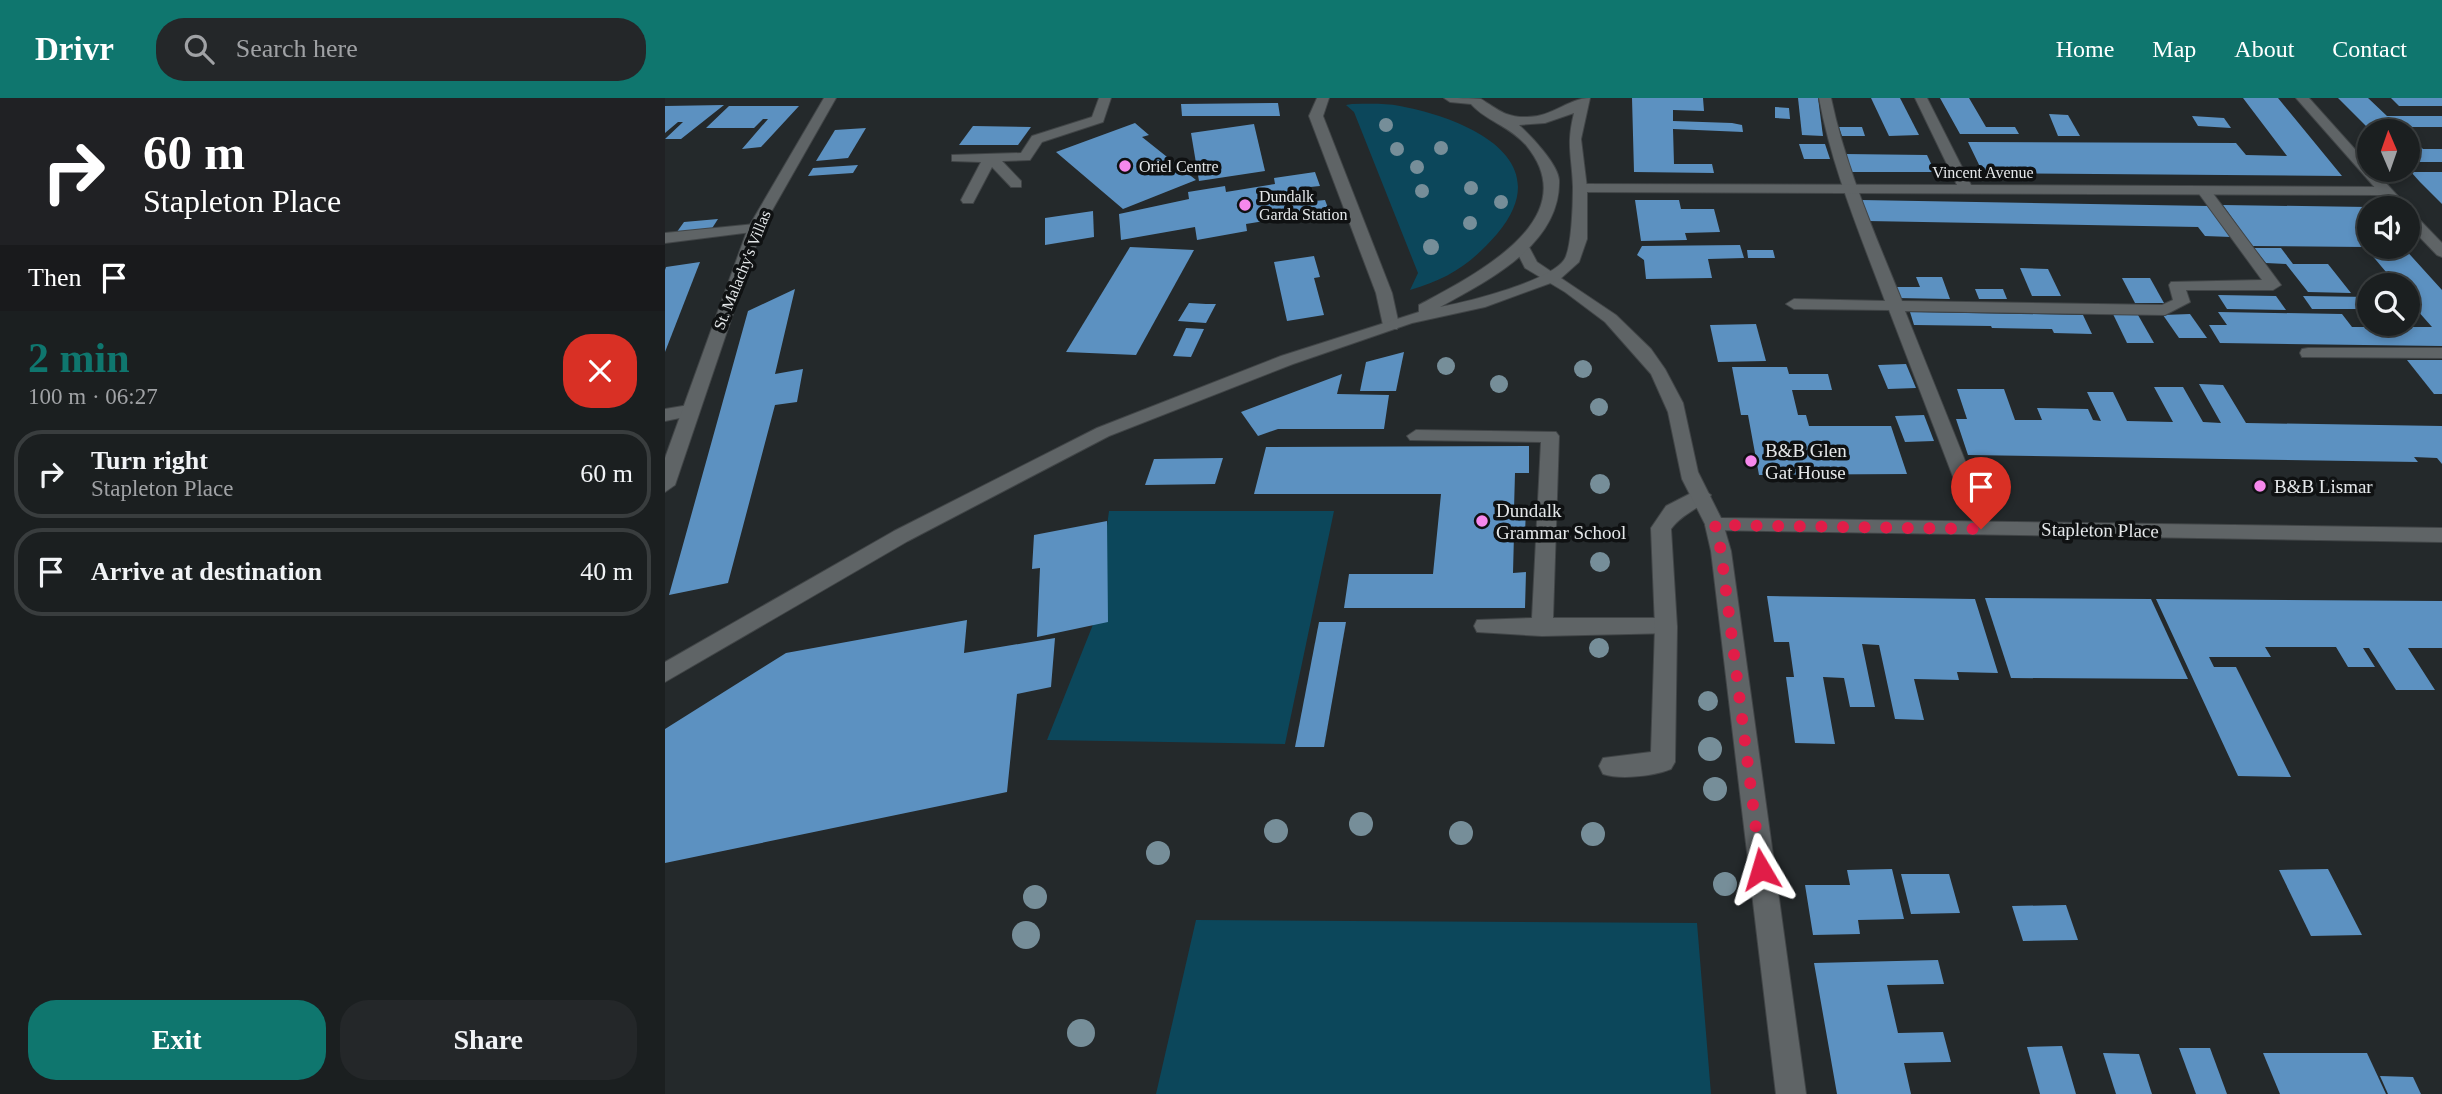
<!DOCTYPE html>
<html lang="en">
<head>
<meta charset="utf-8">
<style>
	body { margin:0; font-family:"Times New Roman",serif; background:#242729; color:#f1f3f6; height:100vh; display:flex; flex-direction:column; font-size:26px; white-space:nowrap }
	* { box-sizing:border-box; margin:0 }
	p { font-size:23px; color:#a0a2a5 }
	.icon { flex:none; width:38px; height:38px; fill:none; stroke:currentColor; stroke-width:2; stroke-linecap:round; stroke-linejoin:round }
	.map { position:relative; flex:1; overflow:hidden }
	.details { display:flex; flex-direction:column; background:#1b1f20; width:665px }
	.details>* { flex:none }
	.top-card { background:#202124; color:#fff; overflow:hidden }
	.needle { width:46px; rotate:358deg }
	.tools { position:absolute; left:1692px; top:21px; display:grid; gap:14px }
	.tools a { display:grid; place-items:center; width:63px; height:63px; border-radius:50%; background:#1b1f20; box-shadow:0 4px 10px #0003,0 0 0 2px #393d3e; font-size:35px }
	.pin { position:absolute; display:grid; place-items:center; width:60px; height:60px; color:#fff; margin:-72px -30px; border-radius:50% 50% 50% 0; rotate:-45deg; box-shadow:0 0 7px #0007 }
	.pin .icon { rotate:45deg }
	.me { position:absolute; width:77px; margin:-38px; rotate:353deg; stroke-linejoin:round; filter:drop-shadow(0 0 5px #0008) }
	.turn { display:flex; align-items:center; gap:24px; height:147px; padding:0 28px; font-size:32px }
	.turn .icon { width:91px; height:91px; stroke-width:2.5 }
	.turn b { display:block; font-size:49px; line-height:60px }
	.then { display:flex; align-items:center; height:66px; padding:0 28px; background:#0003; gap:14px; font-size:26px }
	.round { display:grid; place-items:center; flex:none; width:74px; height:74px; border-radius:28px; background:#242729 }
	.head { display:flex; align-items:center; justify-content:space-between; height:119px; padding:0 28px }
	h1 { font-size:42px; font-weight:700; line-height:52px; color:#0f766e }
	.action { display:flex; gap:14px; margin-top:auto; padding:14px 28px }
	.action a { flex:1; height:80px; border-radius:28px; background:#0f766e; color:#fff; font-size:28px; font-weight:700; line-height:80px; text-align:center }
	.action a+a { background:#242729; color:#f1f3f6 }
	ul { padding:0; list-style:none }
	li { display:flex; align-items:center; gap:21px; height:88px; margin:0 14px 10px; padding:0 14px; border:4px solid #393d3e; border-radius:28px }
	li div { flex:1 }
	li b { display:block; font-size:26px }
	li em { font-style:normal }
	header { display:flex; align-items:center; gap:42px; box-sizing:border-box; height:98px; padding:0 35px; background:#0f766e; color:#fff }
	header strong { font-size:33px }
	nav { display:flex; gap:38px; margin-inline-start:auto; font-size:24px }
	.search { width:490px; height:63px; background:#242729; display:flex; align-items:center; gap:18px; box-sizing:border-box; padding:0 24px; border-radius:28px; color:#a0a2a5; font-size:26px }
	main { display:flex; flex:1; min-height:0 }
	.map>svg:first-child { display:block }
</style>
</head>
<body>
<header>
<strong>Drivr</strong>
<div class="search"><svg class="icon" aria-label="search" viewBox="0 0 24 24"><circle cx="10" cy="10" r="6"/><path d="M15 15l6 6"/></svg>Search here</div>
<nav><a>Home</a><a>Map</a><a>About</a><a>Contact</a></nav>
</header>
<main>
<section class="details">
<div class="top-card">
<div class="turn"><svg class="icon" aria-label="right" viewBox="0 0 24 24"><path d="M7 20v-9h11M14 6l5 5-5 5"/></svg><div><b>60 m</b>Stapleton Place</div></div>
<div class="then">Then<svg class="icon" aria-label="arrive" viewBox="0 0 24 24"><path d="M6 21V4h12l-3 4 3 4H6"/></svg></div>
</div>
<div class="head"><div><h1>2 min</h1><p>100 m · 06:27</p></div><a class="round" style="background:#d93025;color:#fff"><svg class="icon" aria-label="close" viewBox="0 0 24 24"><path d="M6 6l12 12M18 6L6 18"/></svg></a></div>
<ul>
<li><svg class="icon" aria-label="right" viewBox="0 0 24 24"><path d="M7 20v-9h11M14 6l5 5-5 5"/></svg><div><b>Turn right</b><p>Stapleton Place</p></div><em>60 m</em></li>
<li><svg class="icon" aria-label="arrive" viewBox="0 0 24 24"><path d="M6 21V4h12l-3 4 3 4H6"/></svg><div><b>Arrive at destination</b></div><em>40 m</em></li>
</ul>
<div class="action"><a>Exit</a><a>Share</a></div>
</section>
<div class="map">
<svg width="1777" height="996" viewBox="0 0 1777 996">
	<rect width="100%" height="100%" fill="#24292b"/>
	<g fill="#0c475b">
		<path d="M 687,6 C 703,6 719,5 735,8 C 799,20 896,60 832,136 C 806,166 783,181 745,192 L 753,175 L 689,14 L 681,7 Z"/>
		<polygon points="444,413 669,413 620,646 382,642 429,524"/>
		<polygon points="531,822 1032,825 1046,996 491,996"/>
	</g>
	<g fill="#5c91c1">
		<polygon points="967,0 1038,0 1039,13 1008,12 1008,23 1067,25 1077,27 1078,34 1008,31 1009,66 1047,66 1049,75 969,74"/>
		<polygon points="1133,0 1153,0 1158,38 1137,37"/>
		<polygon points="1206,0 1235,0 1254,37 1224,38"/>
		<polygon points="1275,0 1304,0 1321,29 1350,29 1354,36 1295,36"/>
		<polygon points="1578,0 1613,0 1677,78 1318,75 1303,44 1571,45 1581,57 1622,58"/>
		<polygon points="1673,0 1703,0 1722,18 1777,18 1777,29 1735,29 1739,33 1706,33"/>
		<polygon points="1726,0 1777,0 1777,8 1734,8"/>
		<polygon points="613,5 615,18 517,18 516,6"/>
		<polygon points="59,7 16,41 0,41 18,24 13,24 0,35 0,8"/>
		<polygon points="64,8 134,8 96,49 77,51 103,21 98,21 89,30 41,30"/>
		<polygon points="1110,9 1124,10 1125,21 1110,20"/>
		<polygon points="1384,16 1403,17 1415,38 1393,38"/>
		<polygon points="1527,18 1559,20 1566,30 1533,28"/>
		<polygon points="470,25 484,37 477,39 531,82 458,111 391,54"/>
		<polygon points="589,26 600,73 534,83 526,35"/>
		<polygon points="308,28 366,29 353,47 294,47"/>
		<polygon points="1174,29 1197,29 1200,38 1177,38"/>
		<polygon points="201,30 183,60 151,63 170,32"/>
		<polygon points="1743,37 1758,51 1777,51 1777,64 1743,64"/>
		<polygon points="1134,46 1160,46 1165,61 1139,61"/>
		<polygon points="1180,56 1262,57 1270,74 1186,74"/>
		<polygon points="193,67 188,75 143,78 148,70"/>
		<polygon points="650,74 655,88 645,89 650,103 660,102 666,118 625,125 623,119 581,126 582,133 532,142 530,129 456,142 454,116 524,101 523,94 560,88 561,94 610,86 609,80"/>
		<polygon points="1746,74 1777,74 1777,106 1755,84"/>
		<polygon points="970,102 1014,102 1016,111 1049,111 1055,134 1020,135 1022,142 976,143"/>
		<polygon points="1196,102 1544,108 1566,139 1540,138 1533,129 1202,123"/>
		<polygon points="1558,107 1703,109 1704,149 1738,149 1777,192 1777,248 1555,245 1544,227 1562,227 1553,214 1677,216 1687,229 1767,229 1752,212 1743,212 1743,187 1732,187 1700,149 1587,148"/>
		<polygon points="428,113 429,139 380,147 380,120"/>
		<polygon points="53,121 44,135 9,138 19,124"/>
		<polygon points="1075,147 1079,160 1043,161 1047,180 981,181 979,162 972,157 977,148"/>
		<polygon points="465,149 529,152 471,257 401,254"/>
		<polygon points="1589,150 1616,150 1628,166 1663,166 1686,195 1643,194 1621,166 1601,165"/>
		<polygon points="1082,152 1108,152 1110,160 1083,160"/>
		<polygon points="649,158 655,179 649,180 659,217 622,223 609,164"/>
		<polygon points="35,164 0,254 0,172 1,169"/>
		<polygon points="1355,170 1383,171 1396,198 1367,198"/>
		<polygon points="1251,179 1277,179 1285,201 1232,200 1229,189 1255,189"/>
		<polygon points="1457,180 1485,180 1499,205 1470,205"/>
		<polygon points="130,191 110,276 138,271 132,304 110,307 63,485 4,497 83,213"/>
		<polygon points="1310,191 1338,191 1342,201 1314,201"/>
		<polygon points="1553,197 1611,198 1621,212 1562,211"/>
		<polygon points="1638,198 1704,199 1704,211 1647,211"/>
		<polygon points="524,205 541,206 551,206 541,225 513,223"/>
		<polygon points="1245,214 1418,217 1427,236 1389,235 1387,231 1327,230 1326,228 1249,227"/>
		<polygon points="1448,216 1473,217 1489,245 1462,245"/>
		<polygon points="1525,216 1542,240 1514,240 1498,217"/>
		<polygon points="1091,226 1101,263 1053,264 1045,227"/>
		<polygon points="521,230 539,231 526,259 508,258"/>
		<polygon points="739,254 731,293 695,293 701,264"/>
		<polygon points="1742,262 1777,262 1777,296 1769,296"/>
		<polygon points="1241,266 1251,290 1223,291 1213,267"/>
		<polygon points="1067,269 1122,269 1124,276 1163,276 1167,292 1127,292 1133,317 1141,317 1144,328 1226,328 1242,376 1094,377 1083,317 1076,317"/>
		<polygon points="677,276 672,296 724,297 719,331 613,331 593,338 576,314"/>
		<polygon points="1534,286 1558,287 1581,325 1777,328 1777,366 1772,360 1749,359 1753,364 1303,357 1291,321 1302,321 1292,291 1339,291 1350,322 1377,322 1372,310 1423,311 1428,322 1436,323 1422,294 1448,294 1462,323 1508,324 1489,289 1518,289 1538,324 1556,325"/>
		<polygon points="1259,317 1269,343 1240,344 1230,318"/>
		<polygon points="864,348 864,375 850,375 849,411 861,410 860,436 849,436 848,475 861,474 860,510 679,510 684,476 768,476 776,396 589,396 601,349"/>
		<polygon points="558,360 550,386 480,387 489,361"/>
		<polygon points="442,423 443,524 372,539 375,470 367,471 369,437"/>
		<polygon points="1102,498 1310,501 1333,575 1292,574 1294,582 1249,581 1259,622 1230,621 1214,547 1197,546 1210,609 1185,609 1179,580 1158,579 1170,646 1130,645 1121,579 1129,579 1124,544 1109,544"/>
		<polygon points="1320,500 1486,501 1523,581 1346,580"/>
		<polygon points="1491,501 1777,503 1777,550 1743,550 1770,592 1731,592 1704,550 1698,550 1710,569 1683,569 1671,549 1600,549 1606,559 1544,559 1549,569 1571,569 1626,679 1573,678"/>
		<polygon points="302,522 299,555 390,540 386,589 352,596 342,694 0,765 0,631 121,555"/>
		<polygon points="654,524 681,524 659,649 630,649"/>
		<polygon points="1227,771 1239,821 1193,822 1195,836 1148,837 1140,787 1185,787 1182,772"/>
		<polygon points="1663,771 1697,837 1646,838 1614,772"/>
		<polygon points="1236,776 1284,776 1295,815 1246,816"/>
		<polygon points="1401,807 1413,842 1358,843 1347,808"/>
		<polygon points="1273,862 1279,886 1222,887 1233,935 1278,934 1286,964 1239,965 1246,996 1172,996 1149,865"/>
		<polygon points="1397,948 1411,996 1375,996 1362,949"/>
		<polygon points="1514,950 1545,950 1562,996 1531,996"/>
		<polygon points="1438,955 1474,956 1487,996 1451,996"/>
		<polygon points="1598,955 1702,955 1721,996 1615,996"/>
		<polygon points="1715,978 1748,979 1756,996 1723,996"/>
	</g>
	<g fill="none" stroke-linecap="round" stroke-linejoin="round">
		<defs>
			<g id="service">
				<polygon points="434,0 446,0 438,24 377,44 365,62 337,63 356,83 356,89 346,89 327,69 308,105 298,105 296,102 316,64 287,63 287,57 356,55 367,38 427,19"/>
				<polygon points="652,0 664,0 658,18 727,195 734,227 732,231 720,231 718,227 711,195 644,18"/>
				<path d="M 1154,0 L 1166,0 C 1181,71 1210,136 1237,203 L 1497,207 L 1508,202 L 1504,187 L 1506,184 L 1597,182 L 1532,93 L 1539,89 L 1544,90 L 1616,187 L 1608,192 L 1521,192 L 1525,204 L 1500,217 L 1240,213 L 1317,405 L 1314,410 L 1300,410 L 1224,212 L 1129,211 L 1121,206 L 1129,201 L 1220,203 C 1195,136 1167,70 1154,0 Z"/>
				<polygon points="90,126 95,127 95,133 0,145 0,135"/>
				<polygon points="1643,250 1777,250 1777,260 1637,259 1635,255 1637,251"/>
				<polygon points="751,332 891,334 894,338 888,520 1001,520 1009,523 1012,529 1009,535 877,538 812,534 809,528 812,522 867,520 876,344 745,342 742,338"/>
			</g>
			<g id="minor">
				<polygon points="1250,0 1262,0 1306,87 1720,89 1727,93 1720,97 915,94 908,90 915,86 1292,87"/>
				<polygon points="24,307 33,313 30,317 0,323 0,311"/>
				<path d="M 1036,390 L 1046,397 C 1038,410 1018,414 1006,431 L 1012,529 L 1010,664 L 1006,671 C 989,678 955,682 938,676 L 934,668 L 938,660 L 986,654 L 990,529 L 986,430 L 1001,408 Z"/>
				<polygon points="1050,420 1057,422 1066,453 1141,996 1111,996 1046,453 1040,427 1043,422"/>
			</g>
			<g id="tertiary">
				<polygon points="159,0 171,0 97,130 10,387 0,394 0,360 83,130"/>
				<polygon points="858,145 863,147 872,164 951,217 986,251 1000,271 1018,305 1033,374 1056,420 1777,430 1777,444 1043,432 1017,381 1003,314 986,276 940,224 900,194 860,170 850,150"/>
			</g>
			<g id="secondary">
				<path d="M 779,0 C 788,0 808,0 816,1 C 832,11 840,19 860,19 C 887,20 903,0 925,0 L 916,41 L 922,90 L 922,141 L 914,164 L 894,182 L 820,209 L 747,225 L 628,266 L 444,338 L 243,443 L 0,584 L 0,564 L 229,433 L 432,330 L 616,258 L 754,214 L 754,207 C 807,178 923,122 861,47 C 843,27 821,23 806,6 L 785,4 ZM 909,15 C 901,48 907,57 908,89 C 908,104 907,151 899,162 C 883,184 802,204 775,209 C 822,183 896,147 894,82 C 893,66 866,38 854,27 L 880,25 Z"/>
				<polygon points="1631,0 1644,0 1704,67 1704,72 1709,72 1741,107 1743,110 1728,110"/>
				<polygon points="1743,114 1748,115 1777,145 1777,159 1772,157 1743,127"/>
			</g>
		</defs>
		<use href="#service" stroke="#414547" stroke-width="2"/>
		<use href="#minor" stroke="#414547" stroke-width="2"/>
		<use href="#tertiary" stroke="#414547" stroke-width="2"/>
		<use href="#secondary" stroke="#414547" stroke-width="2"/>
		<use href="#service" fill="#5f6466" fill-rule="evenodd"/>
		<use href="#minor" fill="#5f6466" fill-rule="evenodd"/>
		<use href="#tertiary" fill="#5f6466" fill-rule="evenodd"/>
		<use href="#secondary" fill="#5f6466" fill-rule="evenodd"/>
	</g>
	<g fill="#768e99">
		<circle cx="721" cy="27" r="7"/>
		<circle cx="776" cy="50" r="7"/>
		<circle cx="732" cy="51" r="7"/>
		<circle cx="752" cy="69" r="7"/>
		<circle cx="806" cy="90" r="7"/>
		<circle cx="757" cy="93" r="7"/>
		<circle cx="836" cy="104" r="7"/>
		<circle cx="805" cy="125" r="7"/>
		<circle cx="766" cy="149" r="8"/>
		<circle cx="781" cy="268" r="9"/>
		<circle cx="918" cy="271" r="9"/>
		<circle cx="834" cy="286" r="9"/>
		<circle cx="934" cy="309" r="9"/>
		<circle cx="935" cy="386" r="10"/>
		<circle cx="935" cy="464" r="10"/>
		<circle cx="934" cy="550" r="10"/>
		<circle cx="1043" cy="603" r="10"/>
		<circle cx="1045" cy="651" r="12"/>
		<circle cx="1050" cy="691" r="12"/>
		<circle cx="696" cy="726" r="12"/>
		<circle cx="611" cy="733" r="12"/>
		<circle cx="796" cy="735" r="12"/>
		<circle cx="928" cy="736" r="12"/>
		<circle cx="493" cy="755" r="12"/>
		<circle cx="1060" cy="786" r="12"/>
		<circle cx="370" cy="799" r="12"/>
		<circle cx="361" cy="837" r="14"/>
		<circle cx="416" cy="935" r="14"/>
	</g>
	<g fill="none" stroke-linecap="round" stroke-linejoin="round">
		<polyline stroke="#e11d48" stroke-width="12" stroke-dasharray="0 21.6" points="1096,771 1056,453 1050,427 1316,431"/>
	</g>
	<g fill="#f688ec" stroke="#0f1112" stroke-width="2.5">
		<circle cx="460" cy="68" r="7"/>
		<circle cx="580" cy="107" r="7"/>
		<circle cx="1086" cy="363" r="7"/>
		<circle cx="1595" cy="388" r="7"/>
		<circle cx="817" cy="423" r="7"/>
	</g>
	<g text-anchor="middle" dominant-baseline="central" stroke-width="7" stroke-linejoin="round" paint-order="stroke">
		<g font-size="16" fill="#e5e8ea" stroke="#0f1112" text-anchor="start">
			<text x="474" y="68">Oriel Centre</text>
			<text x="594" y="98">Dundalk<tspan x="594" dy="18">Garda Station</tspan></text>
		</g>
		<g font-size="16" fill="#e5e8ea" stroke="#0f1112">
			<text x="1318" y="74">Vincent Avenue</text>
			<text transform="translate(77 172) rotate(-68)">St. Malachy's Villas</text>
		</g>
		<g font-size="19" fill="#e5e8ea" stroke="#0f1112" text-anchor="start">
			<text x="1100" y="352">B&amp;B Glen<tspan x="1100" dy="22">Gat House</tspan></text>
			<text x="1609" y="388">B&amp;B Lismar</text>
			<text x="831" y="412">Dundalk<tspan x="831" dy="22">Grammar School</tspan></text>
		</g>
		<g font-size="19" fill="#e5e8ea" stroke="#0f1112">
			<text transform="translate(1435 432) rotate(1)">Stapleton Place</text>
		</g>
	</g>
</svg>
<div class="tools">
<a><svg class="needle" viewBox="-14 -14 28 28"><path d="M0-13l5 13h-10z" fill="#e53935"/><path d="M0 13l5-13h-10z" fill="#a0a2a5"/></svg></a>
<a><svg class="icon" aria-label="sound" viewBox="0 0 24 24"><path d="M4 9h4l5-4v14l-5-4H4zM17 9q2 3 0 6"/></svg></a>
<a><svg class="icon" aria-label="search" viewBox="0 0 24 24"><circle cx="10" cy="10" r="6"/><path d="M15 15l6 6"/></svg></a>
</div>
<div class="pin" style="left:1316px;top:431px;background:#d93025"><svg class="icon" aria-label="arrive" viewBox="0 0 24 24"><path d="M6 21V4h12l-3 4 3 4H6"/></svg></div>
<svg class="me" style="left:1096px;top:771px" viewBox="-20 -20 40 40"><path d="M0-17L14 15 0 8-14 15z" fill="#e11d48" stroke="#fff" stroke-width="4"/></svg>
</div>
</main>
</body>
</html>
